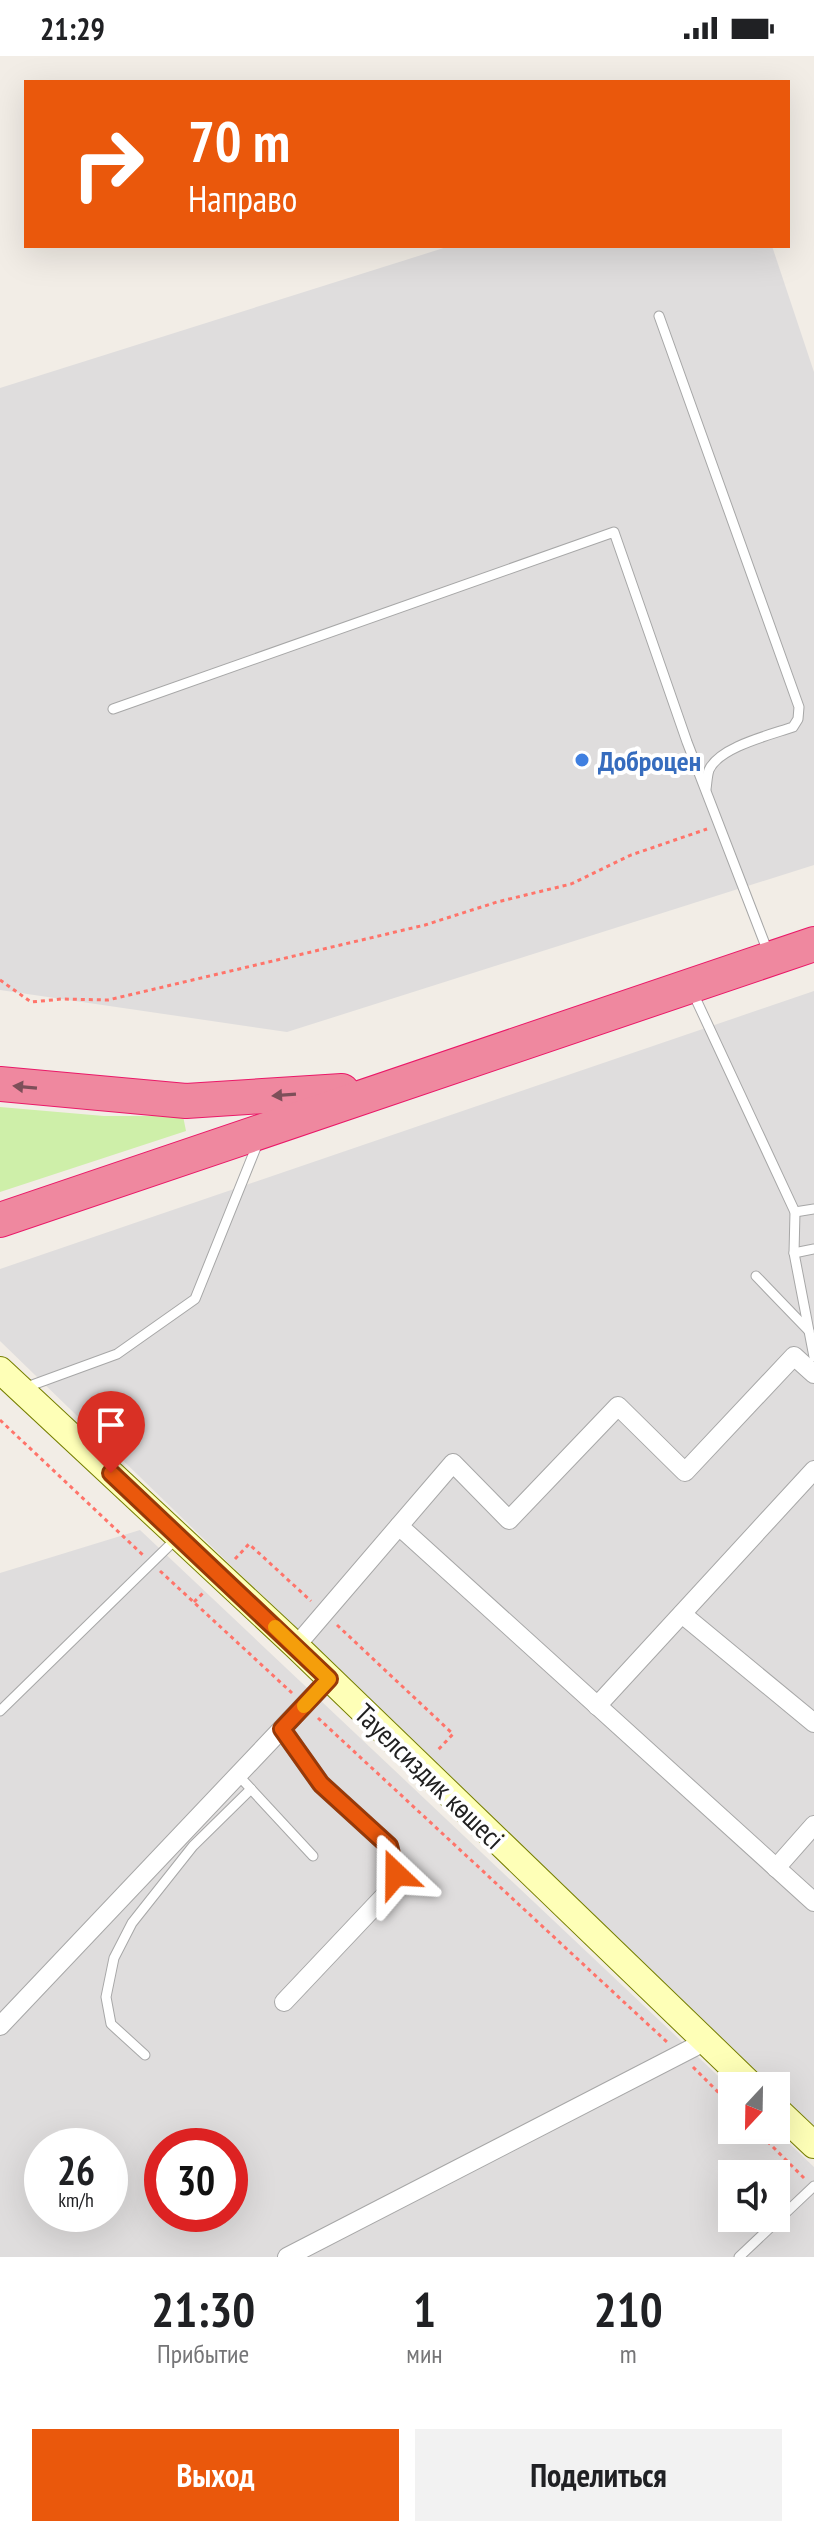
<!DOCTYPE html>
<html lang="ru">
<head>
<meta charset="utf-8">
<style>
	body { margin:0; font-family:"PT Sans Narrow",sans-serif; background:#f2f2f2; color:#202124; height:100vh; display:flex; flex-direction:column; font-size:30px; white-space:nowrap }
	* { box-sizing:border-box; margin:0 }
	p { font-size:26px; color:#757577 }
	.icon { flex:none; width:44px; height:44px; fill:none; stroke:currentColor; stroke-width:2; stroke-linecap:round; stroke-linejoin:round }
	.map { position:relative; height:2201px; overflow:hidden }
	.side { display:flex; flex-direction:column; background:#fff; flex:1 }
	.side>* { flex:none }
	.banner { position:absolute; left:24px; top:24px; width:766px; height:168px; border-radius:0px; box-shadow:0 8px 32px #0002; background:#ea580c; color:#fff; overflow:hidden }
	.needle { width:52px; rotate:202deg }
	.buttons { position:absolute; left:718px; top:2016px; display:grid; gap:16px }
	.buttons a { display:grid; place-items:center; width:72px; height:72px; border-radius:0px; background:#fff; box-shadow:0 8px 32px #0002; font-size:40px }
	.speed { position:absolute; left:24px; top:2072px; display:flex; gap:16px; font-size:40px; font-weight:700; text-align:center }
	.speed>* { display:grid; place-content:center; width:104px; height:104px; border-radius:50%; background:#fff; box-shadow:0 8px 32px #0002; line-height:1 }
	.speed small { font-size:20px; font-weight:400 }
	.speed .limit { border:12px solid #d22; background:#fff; color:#111 }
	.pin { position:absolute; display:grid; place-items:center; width:68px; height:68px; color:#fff; margin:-82px -34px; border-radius:50% 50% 50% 0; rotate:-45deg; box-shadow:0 0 8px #0007 }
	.pin .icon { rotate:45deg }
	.me { position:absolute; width:88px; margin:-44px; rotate:337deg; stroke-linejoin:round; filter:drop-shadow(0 0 6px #0008) }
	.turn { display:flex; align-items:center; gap:28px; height:168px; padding:0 32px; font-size:36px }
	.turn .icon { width:104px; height:104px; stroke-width:2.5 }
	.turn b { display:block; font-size:56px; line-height:68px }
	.eta { display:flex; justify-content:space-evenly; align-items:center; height:136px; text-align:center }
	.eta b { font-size:48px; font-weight:600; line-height:56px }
	.primary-button { display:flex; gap:16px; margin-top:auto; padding:16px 32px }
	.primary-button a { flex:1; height:92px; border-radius:0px; background:#ea580c; color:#fff; font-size:32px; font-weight:600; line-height:92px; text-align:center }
	.primary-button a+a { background:#f2f2f2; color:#202124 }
	.status { display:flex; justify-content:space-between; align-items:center; height:56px; padding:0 40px; background:#fff; direction:ltr }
	.status svg { height:22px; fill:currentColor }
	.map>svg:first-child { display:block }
</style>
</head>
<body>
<div class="status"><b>21:29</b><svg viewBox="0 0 49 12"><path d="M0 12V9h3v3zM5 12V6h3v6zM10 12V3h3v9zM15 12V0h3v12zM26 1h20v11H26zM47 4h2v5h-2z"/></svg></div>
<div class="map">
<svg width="814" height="2201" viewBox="0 0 814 2201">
	<rect width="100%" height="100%" fill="#f2ede6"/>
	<g fill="#dfdddd" fill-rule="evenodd">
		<polygon points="450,190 772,190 814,316 814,809 287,976 0,934 0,332"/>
		<polygon points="814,935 814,2076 776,2039 776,2030 767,2030 0,1285 0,1213"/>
		<path d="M 140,1474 L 732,2033 L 732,2074 L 775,2074 L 814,2111 L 814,2201 L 0,2201 L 0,1517 ZM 42,2090 L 110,2090 L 110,2158 L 42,2158 ZM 162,2090 L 230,2090 L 230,2158 L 162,2158 ZM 732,2118 L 776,2118 L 776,2162 L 732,2162 Z"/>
	</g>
	<polygon fill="#ceefa9" points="0,1051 104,1060 183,1060 186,1075 0,1136"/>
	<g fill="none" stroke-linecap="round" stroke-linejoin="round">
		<defs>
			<g id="lane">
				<path d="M 659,260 L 799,651 L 798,663 L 793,671 C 770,679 719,691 709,714 C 707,720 707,727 706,733"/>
				<polyline points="113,653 614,476 687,686 768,896"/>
				<polyline points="693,937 795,1156 794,1197 814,1301"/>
				<polyline points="795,1156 814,1153"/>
				<polyline points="794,1197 814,1193"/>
				<polyline points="756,1220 809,1275"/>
				<polyline points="24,1332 117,1298 195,1243 259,1084"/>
				<polyline points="0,1655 176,1483"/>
				<polyline points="238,1719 313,1800"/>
				<polyline points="145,1999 111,1968 106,1941 114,1902 132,1867 193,1790 251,1733"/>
				<polyline points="739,2201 814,2130"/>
			</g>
			<g id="street">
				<polyline points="399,1470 814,1846"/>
				<polyline points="682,1558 814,1667"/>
				<polyline points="296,1590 453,1407 509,1464 618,1350 685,1416 794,1300 814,1318"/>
				<polyline points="597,1650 814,1414"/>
				<polyline points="282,1673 321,1728 389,1790 396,1818 387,1837 284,1946"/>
				<polyline points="776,1812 814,1769"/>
				<polyline points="0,1970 329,1623"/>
				<polyline points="287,2201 706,1985"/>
			</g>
			<g id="secondary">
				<polyline points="0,1314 296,1590 752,2030"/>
				<polyline points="776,2053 814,2089"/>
			</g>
			<g id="highway">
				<polyline points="0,1028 186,1045 342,1035"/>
				<polyline points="0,1164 814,888"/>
			</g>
		</defs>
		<use href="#lane" stroke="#a7a7a7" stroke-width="11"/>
		<use href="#street" stroke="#a7a7a7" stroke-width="20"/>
		<use href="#secondary" stroke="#767f00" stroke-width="28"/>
		<use href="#highway" stroke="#ea1968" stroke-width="36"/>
		<g stroke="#ff746a" stroke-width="3" stroke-dasharray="4 4" stroke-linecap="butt">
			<polyline points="0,924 31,946 62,943 108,944 425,869 497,846 571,828 631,799 707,773"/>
			<polyline points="0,1364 143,1499"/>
			<polyline points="235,1503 249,1488 311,1545"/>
			<polyline points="160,1515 292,1637"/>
			<polyline points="194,1546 205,1535"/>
			<polyline points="337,1569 453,1678 436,1696"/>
			<polyline points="318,1662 667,1986"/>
			<polyline points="693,2011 732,2050"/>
			<polyline points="756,2074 804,2122"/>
		</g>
		<use href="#lane" stroke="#fff" stroke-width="9"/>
		<use href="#street" stroke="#fff" stroke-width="18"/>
		<use href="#secondary" stroke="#feffb7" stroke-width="26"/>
		<use href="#highway" stroke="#ef889f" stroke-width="34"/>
	</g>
	<defs><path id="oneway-solid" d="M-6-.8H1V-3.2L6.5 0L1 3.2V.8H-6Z" transform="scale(2)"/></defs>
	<g fill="#7d4f59">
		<use href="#oneway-solid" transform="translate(25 1031) rotate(-175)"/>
		<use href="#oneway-solid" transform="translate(284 1039) rotate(176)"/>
	</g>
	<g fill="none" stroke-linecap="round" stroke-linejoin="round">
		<defs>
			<polyline id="route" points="111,1417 329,1623 282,1673 321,1728 389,1790 396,1818"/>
		</defs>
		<use href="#route" stroke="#983908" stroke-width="20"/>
		<use href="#route" stroke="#ea580c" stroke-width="14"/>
		<polyline stroke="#f59e0b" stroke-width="14" points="275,1571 329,1623 304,1650"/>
	</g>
	<circle fill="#3f7fe0" stroke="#fff" stroke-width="3" cx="582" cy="704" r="8"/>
	<g text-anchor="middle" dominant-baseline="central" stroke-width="8" stroke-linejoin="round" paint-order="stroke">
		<g font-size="28" font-weight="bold" fill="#366cbe" stroke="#fff" text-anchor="start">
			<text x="598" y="704">Доброцен</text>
		</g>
		<g font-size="28" fill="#202020" stroke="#fff">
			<text transform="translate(430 1720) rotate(44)">Тауелсиздик көшесі</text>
		</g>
	</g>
</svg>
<div class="buttons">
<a><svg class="needle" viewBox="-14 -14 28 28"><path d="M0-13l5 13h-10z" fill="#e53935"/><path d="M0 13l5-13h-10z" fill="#757577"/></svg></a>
<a><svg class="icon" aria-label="sound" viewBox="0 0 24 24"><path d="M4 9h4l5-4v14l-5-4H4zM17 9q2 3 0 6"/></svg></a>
</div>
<div class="speed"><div>26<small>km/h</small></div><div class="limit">30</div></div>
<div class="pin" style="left:111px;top:1417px;background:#d93025"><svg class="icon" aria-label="arrive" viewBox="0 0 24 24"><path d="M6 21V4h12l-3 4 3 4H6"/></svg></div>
<svg class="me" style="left:396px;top:1818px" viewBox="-20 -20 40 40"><path d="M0-17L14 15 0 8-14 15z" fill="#ea580c" stroke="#fff" stroke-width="4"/></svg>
<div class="banner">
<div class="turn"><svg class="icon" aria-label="right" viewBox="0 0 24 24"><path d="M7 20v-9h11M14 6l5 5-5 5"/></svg><div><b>70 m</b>Направо</div></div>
</div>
</div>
<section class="side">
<div class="eta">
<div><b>21:30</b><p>Прибытие</p></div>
<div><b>1</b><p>мин</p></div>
<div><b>210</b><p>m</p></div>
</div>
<div class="primary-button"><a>Выход</a><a>Поделиться</a></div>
</section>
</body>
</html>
